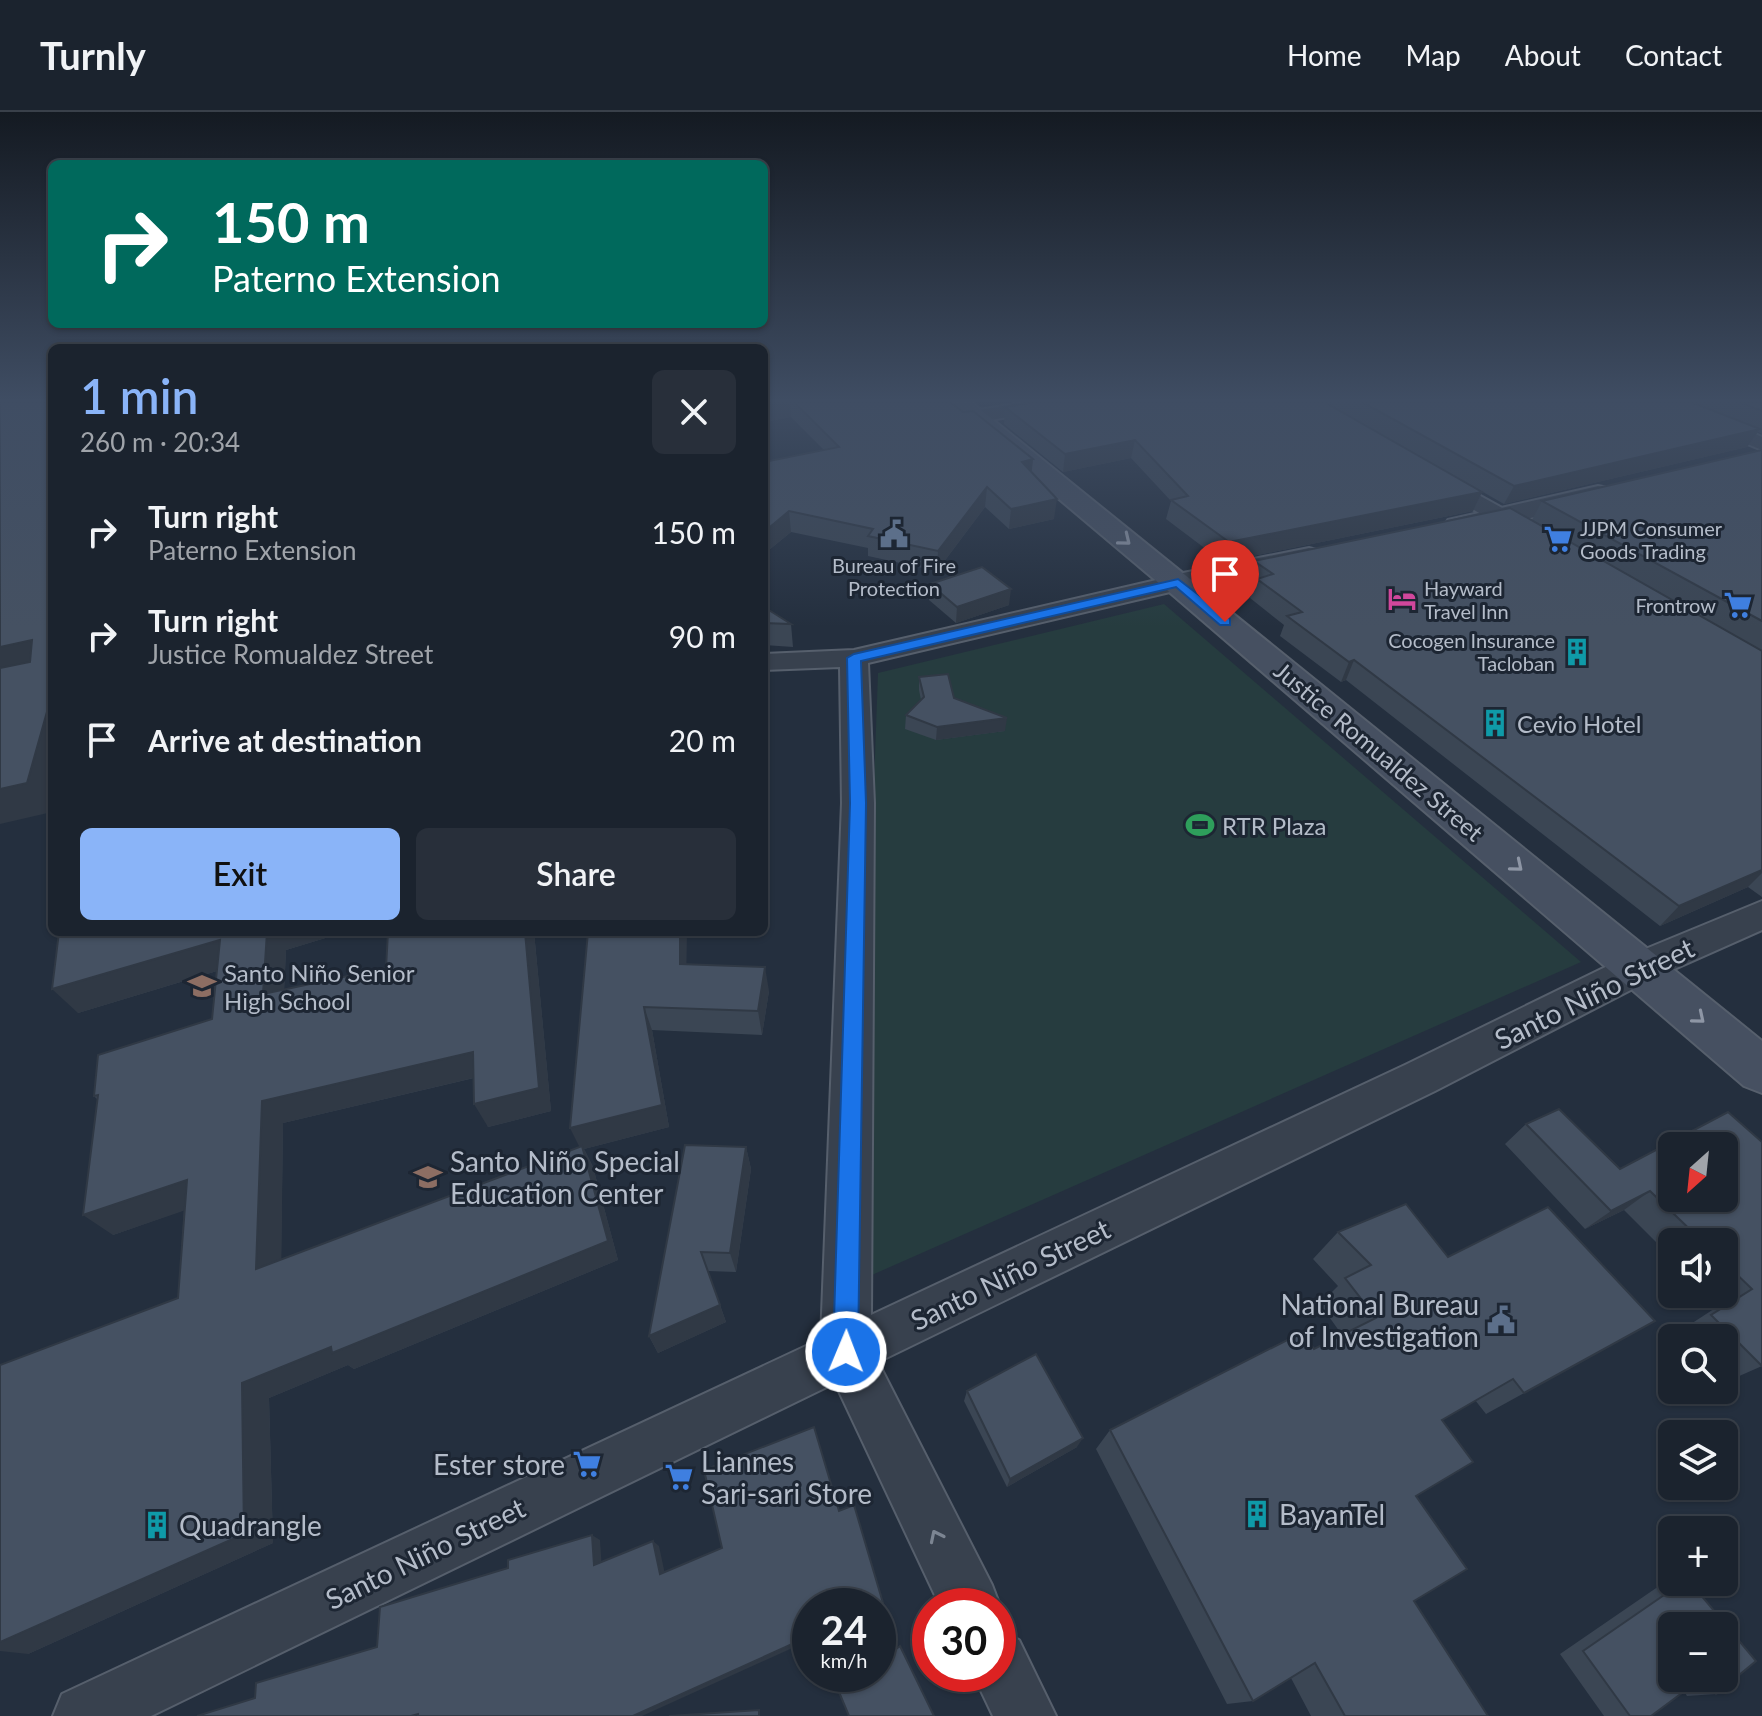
<!DOCTYPE html>
<html lang="en">
<head>
<meta charset="utf-8">
<style>
	body { margin:0; font-family:Lato,sans-serif; background:#282f3a; color:#f1f3f6; height:100vh; display:flex; flex-direction:column; font-size:30px; white-space:nowrap }
	* { box-sizing:border-box; margin:0 }
	p { font-size:26px; color:#a0a4aa }
	.icon { flex:none; width:44px; height:44px; fill:none; stroke:currentColor; stroke-width:2; stroke-linecap:round; stroke-linejoin:round }
	.map { position:relative; flex:1; overflow:hidden }
	.side { position:absolute; left:48px; top:232px; width:720px; height:592px; display:flex; flex-direction:column; background:#1b232e; border-radius:12px; box-shadow:0 2px 6px #0004,0 0 0 2px #39404a }
	.side>* { flex:none }
	.hud { position:absolute; left:48px; top:48px; width:720px; height:168px; border-radius:12px; box-shadow:0 2px 6px #0004,0 0 0 2px #39404a; background:#00695c; color:#fff; overflow:hidden }
	.needle { width:52px; rotate:207deg }
	.buttons { position:absolute; left:1658px; top:1020px; display:grid; gap:16px }
	.buttons a { display:grid; place-items:center; width:80px; height:80px; border-radius:12px; background:#1b232e; box-shadow:0 2px 6px #0004,0 0 0 2px #39404a; font-size:40px }
	.speed { position:absolute; left:792px; top:1476px; display:flex; gap:16px; font-size:40px; font-weight:700; text-align:center }
	.speed>* { display:grid; place-content:center; width:104px; height:104px; border-radius:50%; background:#1b232e; box-shadow:0 2px 6px #0004,0 0 0 2px #39404a; line-height:1 }
	.speed small { font-size:20px; font-weight:400 }
	.speed .limit { border:12px solid #d22; background:#fff; color:#111 }
	.pin { position:absolute; display:grid; place-items:center; width:68px; height:68px; color:#fff; margin:-82px -34px; border-radius:50% 50% 50% 0; rotate:-45deg; box-shadow:0 0 8px #0007 }
	.pin .icon { rotate:45deg }
	.me { position:absolute; width:88px; margin:-44px; rotate:1deg; stroke-linejoin:round; filter:drop-shadow(0 0 6px #0008) }
	.turn { display:flex; align-items:center; gap:28px; height:168px; padding:0 32px; font-size:36px }
	.turn .icon { width:104px; height:104px; stroke-width:2.5 }
	.turn b { display:block; font-size:56px; line-height:68px }
	.round { display:grid; place-items:center; flex:none; width:84px; height:84px; border-radius:12px; background:#282f3a }
	.head { display:flex; align-items:center; justify-content:space-between; height:136px; padding:0 32px }
	h1 { font-size:48px; font-weight:600; line-height:60px; color:#8ab4f8 }
	.primary-button { display:flex; gap:16px; margin-top:auto; padding:16px 32px }
	.primary-button a { flex:1; height:92px; border-radius:12px; background:#8ab4f8; color:#111; font-size:32px; font-weight:600; line-height:92px; text-align:center }
	.primary-button a+a { background:#282f3a; color:#f1f3f6 }
	ul { padding:0; list-style:none }
	li { display:flex; align-items:center; gap:24px; height:104px; padding:0 32px }
	li div { flex:1 }
	li b { display:block; font-size:30px }
	li em { font-style:normal }
	header { display:flex; align-items:center; gap:48px; box-sizing:border-box; height:112px; padding:0 40px; background:#1b232e; border-bottom:2px solid #39404a }
	header strong { font-size:38px }
	nav { display:flex; gap:44px; margin-inline-start:auto; font-size:28px }
	.map>svg:first-child { display:block }
</style>
</head>
<body>
<header>
<strong>Turnly</strong>
<nav><a>Home</a><a>Map</a><a>About</a><a>Contact</a></nav>
</header>
<div class="map">
<svg width="1762" height="1604" viewBox="0 0 1762 1604">
	<rect width="100%" height="100%" fill="#242f3e"/>
	<polygon fill="#263c3f" points="1164,492 1581,850 856,1170 878,561"/>
	<g fill="none" stroke-linecap="round" stroke-linejoin="round">
		<defs>
			<g id="minor">
				<polygon points="1025,290 1069,290 1060,296 974,311 964,305 974,299"/>
				<polygon points="1652,290 1679,290 1762,325 1762,338 1654,294"/>
				<polygon points="1437,360 1542,418 1546,423 1542,428 1526,428 1429,372 1426,367 1429,362"/>
				<polygon points="1178,463 1187,466 1191,471 1187,476 868,551 874,691 871,1203 1405,953 1626,845 1762,789 1762,818 1652,867 1435,979 878,1250 992,1473 1000,1494 998,1500 998,1494 940,1494 835,1271 151,1604 53,1604 62,1582 821,1227 842,691 840,555 764,558 764,542 854,538"/>
				<polygon points="998,1519 1019,1528 1056,1604 993,1604 973,1562 998,1562"/>
			</g>
			<g id="tertiary">
				<polygon points="1598,374 1608,376 1612,382 1608,388 1458,423 1448,420 1444,414 1448,408"/>
				<polygon points="1309,436 1320,439 1324,445 1320,451 1178,480 1167,478 1163,471 1167,464 1178,462"/>
			</g>
			<polygon id="secondary" points="944,290 971,290 1762,929 1762,981 1744,974 1167,478"/>
		</defs>
		<use href="#minor" stroke="#565f6c" stroke-width="4"/>
		<use href="#tertiary" stroke="#565f6c" stroke-width="4"/>
		<use href="#secondary" stroke="#565f6c" stroke-width="4"/>
		<use href="#minor" fill="#38414e" fill-rule="evenodd"/>
		<use href="#tertiary" fill="#38414e" fill-rule="evenodd"/>
		<use href="#secondary" fill="#465061" fill-rule="evenodd"/>
	</g>
	<g fill="#3b4654">
		<polygon points="764,290 950,290 1033,347 1031,359 1054,407 1009,417 985,395 937,459 868,444 868,436 791,420 764,442 824,338 791,305 764,310"/>
		<polygon points="1325,290 1762,290 1762,322 1758,320 1747,335 1504,392"/>
		<polygon points="1005,295 1482,380 1473,399 1223,450 1166,407 1171,389 1131,346 1063,360 1004,312"/>
		<polygon points="1762,338 1762,539 1532,408 1542,389"/>
		<polygon points="1254,449 1762,539 1762,785 1748,775 1660,814 1346,568 1341,570 1280,524 1284,513 1250,486 1255,473 1248,468"/>
		<polygon points="930,472 1009,493 956,511 929,488"/>
		<polygon points="764,495 791,512 793,535 764,533"/>
		<polygon points="919,565 954,586 1005,619 936,628 905,617 906,603 921,588 919,578"/>
		<polygon points="61,820 345,820 286,838 284,878 386,856 388,820 534,820 551,999 488,1015 474,966 283,1011 281,1147 580,1035 588,820 769,879 762,923 652,918 669,1015 584,1037 593,1055 618,1148 354,1257 348,1253 269,1286 273,1431 28,1542 178,1186 184,1098 113,1123 97,987 94,984 212,907 217,859 78,901"/>
		<polygon points="1728,1000 1762,1254 1728,1269 1724,1265 1724,1226 1687,1226 1680,1219 1720,1193 1708,1182 1724,1182 1724,1130 1672,1130 1672,1146 1624,1098 1585,1117 1505,1032 1526,1012 1620,1057"/>
		<polygon points="746,1035 751,1057 736,1160 708,1159 726,1210 658,1241 649,1224"/>
		<polygon points="1338,1120 1448,1145 1655,1209 1486,1302 1475,1288 1442,1308 1416,1384 1414,1489 1488,1604 1311,1604 1291,1566 1253,1589 1227,1592 1096,1337 1110,1318 1314,1237 1342,1223 1320,1192 1338,1174 1313,1147"/>
		<polygon points="967,1279 1077,1335 1007,1375 964,1289"/>
		<polygon points="1672,1470 1690,1470 1716,1582 1687,1584 1684,1579 1651,1604 1604,1604 1560,1542 1662,1472"/>
	</g>
	<g fill="#303945">
		<polygon points="768,290 790,290 791,305 764,310 764,291"/>
		<polygon points="1760,317 1747,335 1504,392 1514,374"/>
		<polygon points="1135,328 1131,346 1063,360 1065,342"/>
		<polygon points="1033,347 1031,367 1022,350"/>
		<polygon points="987,375 985,395 937,459 938,439"/>
		<polygon points="1482,380 1473,399 1223,450 1229,430"/>
		<polygon points="1057,387 1054,407 1009,417 1011,397"/>
		<polygon points="789,399 791,420 764,442 764,420"/>
		<polygon points="1011,477 1009,493 956,511 957,495"/>
		<polygon points="32,528 52,554 0,567 0,535"/>
		<polygon points="1354,548 1346,568 1341,570 1349,550"/>
		<polygon points="52,582 52,700 0,712 0,677"/>
		<polygon points="1007,606 1005,619 936,628 937,615"/>
		<polygon points="1762,758 1762,761 1748,775 1660,814 1679,794"/>
		<polygon points="267,820 345,820 286,838 283,906 263,882"/>
		<polygon points="525,820 534,820 551,999 488,1015 474,992"/>
		<polygon points="680,820 687,820 686,876 680,852"/>
		<polygon points="220,828 240,852 78,901 52,877"/>
		<polygon points="765,855 769,879 762,923 758,899"/>
		<polygon points="644,895 652,918 669,1015 584,1037 593,1055 618,1148 354,1257 348,1253 269,1286 273,1431 28,1542 0,1539 0,1530 242,1271 581,1038 570,1016"/>
		<polygon points="473,940 486,963 283,1011 281,1175 256,1157 262,989"/>
		<polygon points="746,1035 751,1057 736,1160 730,1141"/>
		<polygon points="187,1068 212,1089 113,1123 83,1103"/>
		<polygon points="1650,1079 1624,1098 1585,1117 1611,1099"/>
		<polygon points="701,1140 726,1210 658,1241 649,1224"/>
		<polygon points="1083,1326 1077,1335 1007,1375 1010,1367"/>
		<polygon points="592,1423 600,1428 602,1458 594,1453"/>
		<polygon points="653,1429 659,1434 666,1467 660,1462"/>
		<polygon points="810,1524 810,1528 642,1604 633,1604"/>
	</g>
	<g fill="#455162" stroke="#303945" stroke-width="2" fill-rule="evenodd">
		<polygon points="0,290 52,290 52,582 27,671 0,677 0,556 30,550 32,528 0,535"/>
		<polygon points="794,290 950,290 963,300 973,299 1033,347 1022,350 1057,387 1011,397 987,375 938,439 868,424 873,417 789,399 764,420 764,350 839,335"/>
		<polygon points="1035,290 1324,290 1482,380 1229,430 1171,388 1188,384 1135,328 1065,342 1005,295"/>
		<polygon points="1362,290 1691,290 1760,317 1514,374"/>
		<polygon points="1740,290 1762,290 1762,299"/>
		<polygon points="1762,338 1762,509 1542,389"/>
		<polygon points="1510,396 1762,539 1762,758 1679,794 1354,548 1349,550 1287,504 1302,500 1257,467 1273,462 1254,449"/>
		<polygon points="982,455 1011,477 957,495 930,472"/>
		<polygon points="764,495 791,512 764,511"/>
		<polygon points="948,562 954,586 1007,606 937,615 906,603 924,585 919,565"/>
		<polygon points="59,820 267,820 263,882 386,856 388,820 525,820 539,976 474,992 473,940 262,989 256,1157 582,1034 608,1129 332,1241 331,1235 242,1271 244,1422 0,1530 0,1253 178,1186 187,1068 83,1103 98,983 94,984 98,943 212,907 220,828 52,877"/>
		<polygon points="588,820 680,820 680,852 765,855 758,899 644,895 662,993 570,1016"/>
		<path d="M 1559,997 L 1620,1057 L 1728,1000 L 1762,1030 L 1762,1254 L 1711,1203 L 1752,1177 L 1724,1150 L 1724,1130 L 1703,1130 L 1650,1079 L 1611,1099 L 1526,1012 ZM 1672,1034 L 1724,1034 L 1724,1086 L 1672,1086 Z"/>
		<polygon points="685,1033 746,1035 730,1141 701,1140 720,1193 649,1224"/>
		<polygon points="1406,1092 1448,1145 1548,1095 1655,1209 1524,1281 1513,1267 1442,1308 1473,1350 1416,1384 1467,1457 1414,1489 1488,1604 1345,1604 1315,1551 1253,1589 1110,1318 1303,1220 1314,1237 1376,1206 1345,1166 1371,1153 1338,1120"/>
		<polygon points="1036,1242 1083,1326 1010,1367 967,1279"/>
		<polygon points="814,1315 839,1399 854,1393 883,1491 876,1494 810,1494 810,1524 633,1604 418,1604 418,1602 411,1604 197,1604 255,1586 256,1571 377,1535 380,1495 508,1456 508,1448 592,1423 594,1453 653,1429 660,1462 722,1436 704,1358"/>
		<polygon points="1683,1470 1690,1470 1756,1549 1716,1582 1703,1566 1724,1566 1724,1514 1672,1514 1672,1566 1702,1566 1651,1604 1630,1604 1583,1539"/>
		<polygon points="900,1534 934,1604 849,1604 839,1580 863,1562 878,1562 878,1551"/>
		<polygon points="759,1598 759,1604 669,1604"/>
	</g>
	<defs><path id="oneway-chevron" d="M-2-3.5L2.5 0L-2 3.5" fill="none" stroke-width="1.6" stroke-linecap="round" stroke-linejoin="round" transform="scale(2)"/></defs>
	<g stroke="#8e96a5">
		<use href="#oneway-chevron" transform="translate(1125 428) rotate(39)"/>
		<use href="#oneway-chevron" transform="translate(1517 754) rotate(40)"/>
		<use href="#oneway-chevron" transform="translate(1699 906) rotate(40)"/>
	</g>
	<use stroke="#7c8592" href="#oneway-chevron" transform="translate(936 1424) rotate(-116)"/>
	<linearGradient id="sky" x2="0" y2="1"><stop stop-color="#141a22"/><stop offset="0.56" stop-color="#3f4d63"/><stop offset="1" stop-color="#3f4d63" stop-opacity="0"/></linearGradient>
	<rect width="1762" height="515" fill="url(#sky)"/>
	<polygon fill="#1a73e8" stroke="#114b97" stroke-width="2" points="1178,467 1230,507 1230,513 1220,513 1176,475 861,549 866,691 858,1240 855,1249 846,1253 837,1249 833,1240 850,691 847,546 854,542"/>
	<defs>
		<symbol id="civic-bare" viewBox="-9 -9 18 18"><path d="M-.6-6.5H3V-4.5H.6V-3L4-1V1h2V6H-6V1h2V-1L-.6-3ZM-1.2 2.5V6h2.4V2.5Z" fill="#5c6f8a" stroke="#1d2633" stroke-width="2.5" paint-order="stroke"/></symbol>
		<symbol id="supermarket-bare" viewBox="-9 -9 18 18"><path d="M-6-5.5h2.5l.6 2H6L4.5 2H-2.5L-4.4-4H-6ZM-1.5 3.2a1.3 1.3 0 1 0 .1 0ZM3 3.2a1.3 1.3 0 1 0 .1 0Z" fill="#3f7fe0" stroke="#1d2633" stroke-width="2.5" paint-order="stroke"/></symbol>
		<symbol id="hotel-bare" viewBox="-9 -9 18 18"><path d="M-6-4.5h1.5V1H6V5H4.5V3h-9V5H-6ZM-4 0a1.8 1.8 0 1 1 3.6 0ZM.5 0V-2.5h3Q6-2.5 6 0Z" fill="#d1479c" stroke="#1d2633" stroke-width="2.5" paint-order="stroke"/></symbol>
		<symbol id="building-bare" viewBox="-9 -9 18 18"><path d="M-4-6H4V6H1V3H-1V6H-4ZM-2.5-4.3h1.7v1.8h-1.7ZM.8-4.3h1.7v1.8H.8ZM-2.5-1h1.7V.8h-1.7ZM.8-1h1.7V.8H.8Z" fill="#0f9aa8" stroke="#1d2633" stroke-width="2.5" paint-order="stroke"/></symbol>
		<symbol id="stadium-bare" viewBox="-9 -9 18 18"><path d="M0-5a6.5 5 0 1 0 0 10a6.5 5 0 1 0 0-10ZM-3.5-1.8h7v3.6h-7Z" fill="#2e9e5b" stroke="#1d2633" stroke-width="2.5" paint-order="stroke"/></symbol>
		<symbol id="school-bare" viewBox="-9 -9 18 18"><path d="M0-5L7-2L0 1L-7-2ZM-4 1L0 2.5L4 1V4Q0 6-4 4Z" fill="#8d6e63" stroke="#1d2633" stroke-width="2.5" paint-order="stroke"/></symbol>
	</defs>
	<g fill-rule="evenodd">
		<use href="#civic-bare" x="874" y="402" width="40" height="40"/>
		<use href="#supermarket-bare" x="1538" y="407" width="40" height="40"/>
		<use href="#hotel-bare" x="1382" y="467" width="40" height="40"/>
		<use href="#supermarket-bare" x="1718" y="473" width="40" height="40"/>
		<use href="#building-bare" x="1557" y="520" width="40" height="40"/>
		<use href="#building-bare" x="1475" y="591" width="40" height="40"/>
		<use href="#stadium-bare" x="1180" y="693" width="40" height="40"/>
		<use href="#school-bare" x="182" y="854" width="40" height="40"/>
		<use href="#school-bare" x="408" y="1045" width="40" height="40"/>
		<use href="#civic-bare" x="1481" y="1188" width="40" height="40"/>
		<use href="#supermarket-bare" x="567" y="1332" width="40" height="40"/>
		<use href="#supermarket-bare" x="659" y="1345" width="40" height="40"/>
		<use href="#building-bare" x="1237" y="1382" width="40" height="40"/>
		<use href="#building-bare" x="137" y="1393" width="40" height="40"/>
	</g>
	<g text-anchor="middle" dominant-baseline="central" stroke-width="6" stroke-linejoin="round" paint-order="stroke">
		<g font-size="20" fill="#b4bcc9" stroke="#1d2633" text-anchor="start">
			<text x="1580" y="416">JJPM Consumer<tspan x="1580" dy="23">Goods Trading</tspan></text>
			<text x="894" y="453" text-anchor="middle">Bureau of Fire<tspan x="894" dy="23">Protection</tspan></text>
			<text x="1424" y="476">Hayward<tspan x="1424" dy="23">Travel Inn</tspan></text>
			<text x="1716" y="493" text-anchor="end">Frontrow</text>
			<text x="1555" y="528" text-anchor="end">Cocogen Insurance<tspan x="1555" dy="23">Tacloban</tspan></text>
		</g>
		<g font-size="24" fill="#b4bcc9" stroke="#1d2633" text-anchor="start">
			<text x="1517" y="611">Cevio Hotel</text>
			<text x="1222" y="713">RTR Plaza</text>
			<text x="224" y="860">Santo Niño Senior<tspan x="224" dy="28">High School</tspan></text>
		</g>
		<g font-size="24" fill="#b4bcc9" stroke="#1d2633">
			<text transform="translate(1379 639) rotate(40)">Justice Romualdez Street</text>
		</g>
		<g font-size="28" fill="#b4bcc9" stroke="#1d2633">
			<text transform="translate(1594 881) rotate(-26)">Santo Niño Street</text>
			<text transform="translate(1010 1162) rotate(-26)">Santo Niño Street</text>
			<text transform="translate(425 1441) rotate(-26)">Santo Niño Street</text>
		</g>
		<g font-size="28" fill="#b4bcc9" stroke="#1d2633" text-anchor="start">
			<text x="450" y="1049">Santo Niño Special<tspan x="450" dy="32">Education Center</tspan></text>
			<text x="1479" y="1192" text-anchor="end">National Bureau<tspan x="1479" dy="32">of Investigation</tspan></text>
			<text x="701" y="1349">Liannes<tspan x="701" dy="32">Sari-sari Store</tspan></text>
			<text x="565" y="1352" text-anchor="end">Ester store</text>
			<text x="1279" y="1402">BayanTel</text>
			<text x="179" y="1413">Quadrangle</text>
		</g>
	</g>
</svg>
<div class="buttons">
<a><svg class="needle" viewBox="-14 -14 28 28"><path d="M0-13l5 13h-10z" fill="#e53935"/><path d="M0 13l5-13h-10z" fill="#a0a4aa"/></svg></a>
<a><svg class="icon" aria-label="sound" viewBox="0 0 24 24"><path d="M4 9h4l5-4v14l-5-4H4zM17 9q2 3 0 6"/></svg></a>
<a><svg class="icon" aria-label="search" viewBox="0 0 24 24"><circle cx="10" cy="10" r="6"/><path d="M15 15l6 6"/></svg></a>
<a><svg class="icon" aria-label="layers" viewBox="0 0 24 24"><path d="M12 4l9 5-9 5-9-5zM3 14l9 5 9-5"/></svg></a>
<a>+</a>
<a>−</a>
</div>
<div class="speed"><div>24<small>km/h</small></div><div class="limit">30</div></div>
<div class="pin" style="left:1225px;top:510px;background:#d93025"><svg class="icon" aria-label="arrive" viewBox="0 0 24 24"><path d="M6 21V4h12l-3 4 3 4H6"/></svg></div>
<svg class="me" style="left:846px;top:1240px" viewBox="-20 -20 40 40"><circle r="17" fill="#1a73e8" stroke="#fff" stroke-width="3"/><path d="M0-11L8 9 0 5-8 9z" fill="#fff"/></svg>
<div class="hud">
<div class="turn"><svg class="icon" aria-label="right" viewBox="0 0 24 24"><path d="M7 20v-9h11M14 6l5 5-5 5"/></svg><div><b>150 m</b>Paterno Extension</div></div>
</div>
<section class="side">
<div class="head"><div><h1>1 min</h1><p>260 m · 20:34</p></div><a class="round"><svg class="icon" aria-label="close" viewBox="0 0 24 24"><path d="M6 6l12 12M18 6L6 18"/></svg></a></div>
<ul>
<li><svg class="icon" aria-label="right" viewBox="0 0 24 24"><path d="M7 20v-9h11M14 6l5 5-5 5"/></svg><div><b>Turn right</b><p>Paterno Extension</p></div><em>150 m</em></li>
<li><svg class="icon" aria-label="right" viewBox="0 0 24 24"><path d="M7 20v-9h11M14 6l5 5-5 5"/></svg><div><b>Turn right</b><p>Justice Romualdez Street</p></div><em>90 m</em></li>
<li><svg class="icon" aria-label="arrive" viewBox="0 0 24 24"><path d="M6 21V4h12l-3 4 3 4H6"/></svg><div><b>Arrive at destination</b></div><em>20 m</em></li>
</ul>
<div class="primary-button"><a>Exit</a><a>Share</a></div>
</section>
</div>
</body>
</html>
